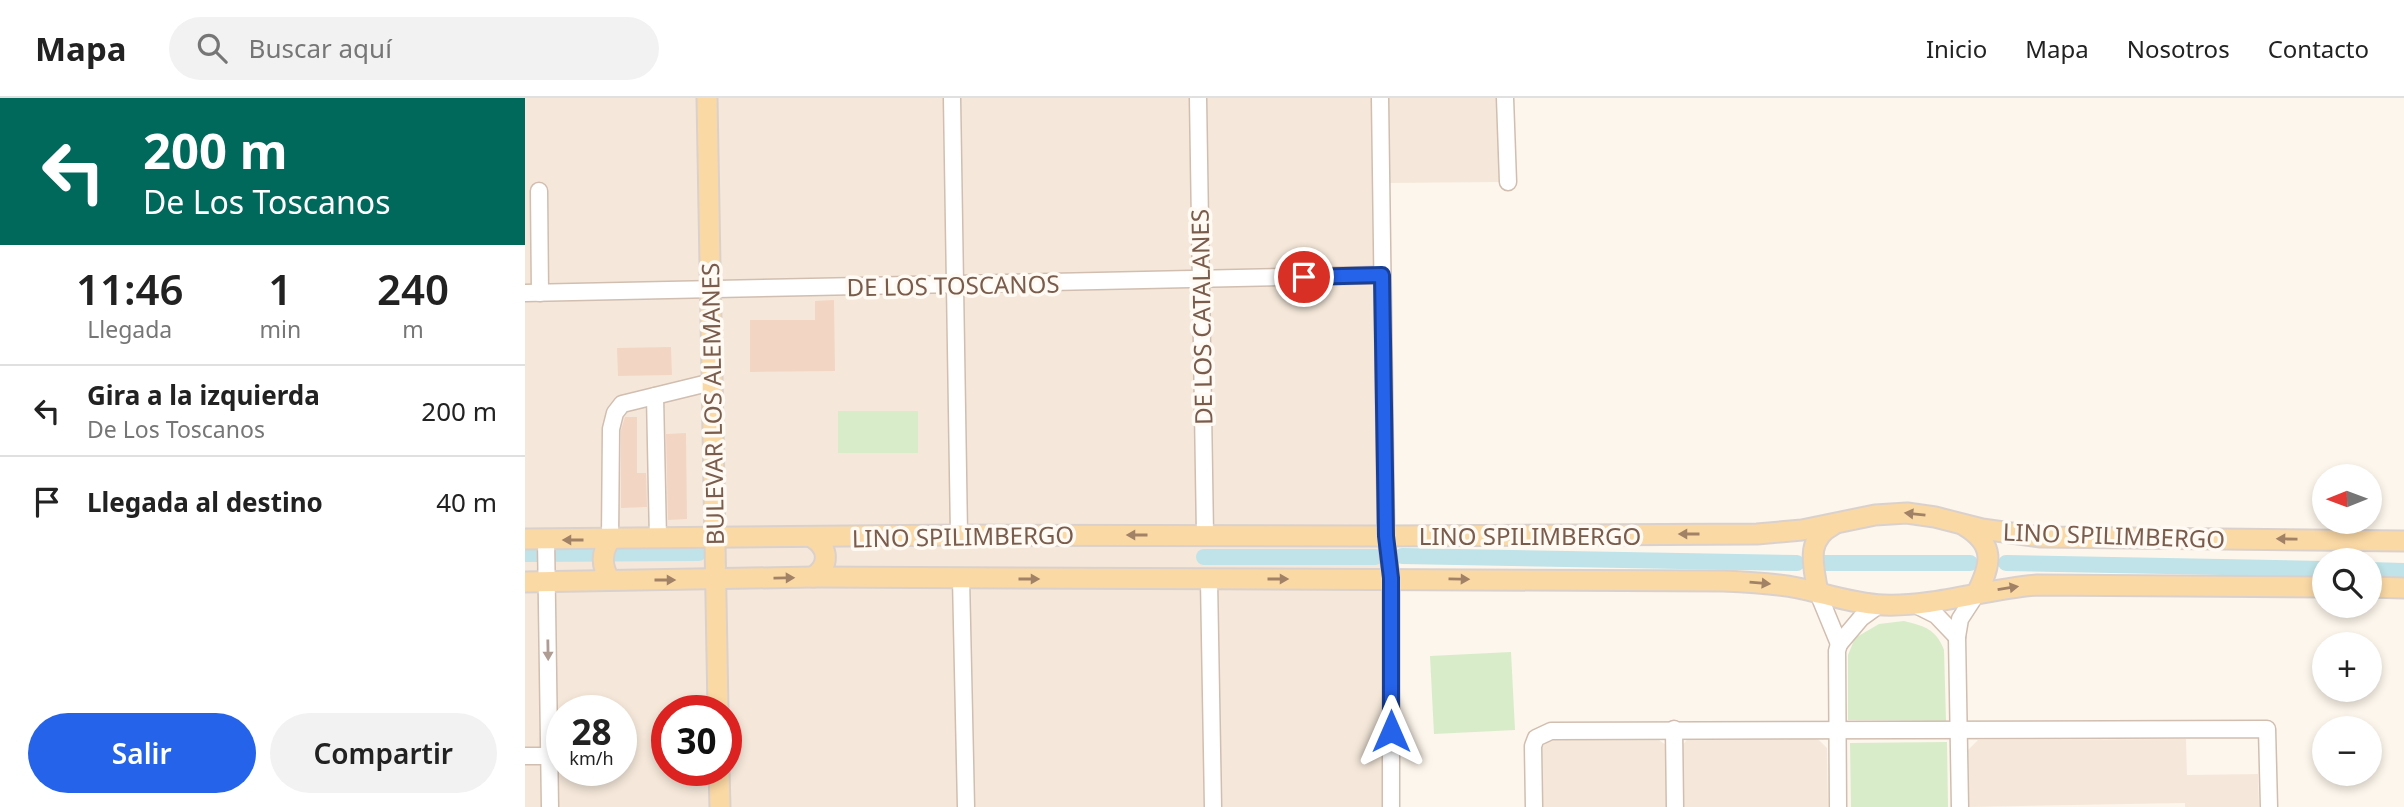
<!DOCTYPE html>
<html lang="es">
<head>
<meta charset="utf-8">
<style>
	body { margin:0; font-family:"Noto Sans",sans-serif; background:#f2f2f2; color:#222; height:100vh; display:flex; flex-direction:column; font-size:26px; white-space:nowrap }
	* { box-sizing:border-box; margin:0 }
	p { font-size:23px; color:#767676 }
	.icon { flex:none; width:38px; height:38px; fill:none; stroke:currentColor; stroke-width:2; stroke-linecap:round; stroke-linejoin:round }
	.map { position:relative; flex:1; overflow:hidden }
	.side { display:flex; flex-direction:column; background:#fff; width:525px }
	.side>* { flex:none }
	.banner { background:#00695c; color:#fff; overflow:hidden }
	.needle { width:46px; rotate:269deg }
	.tools { position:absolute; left:1787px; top:366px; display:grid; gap:14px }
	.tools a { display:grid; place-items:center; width:70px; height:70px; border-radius:50%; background:#fff; box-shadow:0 4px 10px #0003; font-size:35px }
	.speed { position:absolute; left:21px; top:597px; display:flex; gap:14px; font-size:35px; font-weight:700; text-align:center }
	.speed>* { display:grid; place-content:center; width:91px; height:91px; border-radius:50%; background:#fff; box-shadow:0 4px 10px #0003; line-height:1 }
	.speed small { font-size:18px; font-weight:400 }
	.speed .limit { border:10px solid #d22; background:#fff; color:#111 }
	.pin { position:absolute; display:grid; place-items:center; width:60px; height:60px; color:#fff; margin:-30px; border:4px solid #fff; border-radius:50%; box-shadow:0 2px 7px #0007 }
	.me { position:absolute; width:77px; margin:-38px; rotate:0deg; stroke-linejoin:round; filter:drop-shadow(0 0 5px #0008) }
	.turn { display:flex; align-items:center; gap:24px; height:147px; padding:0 28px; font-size:32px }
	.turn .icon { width:91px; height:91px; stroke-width:2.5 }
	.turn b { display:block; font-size:49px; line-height:60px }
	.eta { display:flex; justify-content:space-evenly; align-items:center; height:119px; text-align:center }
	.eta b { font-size:42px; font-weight:600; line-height:49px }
	.cta { display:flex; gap:14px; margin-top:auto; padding:14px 28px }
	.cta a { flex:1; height:80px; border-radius:42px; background:#2563eb; color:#fff; font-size:28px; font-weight:600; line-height:80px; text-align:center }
	.cta a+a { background:#f2f2f2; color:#222 }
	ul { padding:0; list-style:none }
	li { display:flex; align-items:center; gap:21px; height:91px; padding:0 28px; border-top:2px solid #e0e0e0 }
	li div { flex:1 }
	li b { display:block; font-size:26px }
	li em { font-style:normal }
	header { display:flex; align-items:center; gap:42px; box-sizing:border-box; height:98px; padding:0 35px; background:#fff; border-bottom:2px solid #e0e0e0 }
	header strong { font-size:33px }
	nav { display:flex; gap:38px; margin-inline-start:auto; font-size:24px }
	.search { width:490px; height:63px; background:#f2f2f2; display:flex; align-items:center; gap:18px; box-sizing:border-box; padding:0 24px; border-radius:38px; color:#767676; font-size:26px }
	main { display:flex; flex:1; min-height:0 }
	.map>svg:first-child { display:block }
</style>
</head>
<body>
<header>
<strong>Mapa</strong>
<div class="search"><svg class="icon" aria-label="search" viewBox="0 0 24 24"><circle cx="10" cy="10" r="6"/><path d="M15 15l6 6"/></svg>Buscar aquí</div>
<nav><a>Inicio</a><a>Mapa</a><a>Nosotros</a><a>Contacto</a></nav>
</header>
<main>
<section class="side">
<div class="banner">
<div class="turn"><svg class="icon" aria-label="left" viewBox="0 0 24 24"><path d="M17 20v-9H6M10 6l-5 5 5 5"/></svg><div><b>200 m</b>De Los Toscanos</div></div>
</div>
<div class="eta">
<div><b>11:46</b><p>Llegada</p></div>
<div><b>1</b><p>min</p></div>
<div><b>240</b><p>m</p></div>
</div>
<ul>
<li><svg class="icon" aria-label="left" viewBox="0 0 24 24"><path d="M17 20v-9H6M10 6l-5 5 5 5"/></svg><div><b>Gira a la izquierda</b><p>De Los Toscanos</p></div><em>200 m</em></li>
<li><svg class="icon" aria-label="arrive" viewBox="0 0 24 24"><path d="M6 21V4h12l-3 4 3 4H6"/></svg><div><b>Llegada al destino</b></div><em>40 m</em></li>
</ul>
<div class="cta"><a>Salir</a><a>Compartir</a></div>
</section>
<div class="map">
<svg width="1879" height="709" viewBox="0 0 1879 709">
	<rect width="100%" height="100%" fill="#fdf6ec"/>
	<g fill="#f5e8da" fill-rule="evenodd">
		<path d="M 0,0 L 976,0 L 977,84 L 865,85 L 870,709 L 0,709 ZM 37,612 L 96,612 L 96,672 L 37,672 ZM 142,612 L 201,612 L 201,672 L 142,672 Z"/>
		<polygon points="1165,638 1291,639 1302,650 1303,709 1156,709 1156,649"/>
		<polygon points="1027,639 1131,640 1141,647 1141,709 1018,709 1017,649"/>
		<polygon points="1661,641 1662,677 1733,676 1734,709 1660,709 1660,705 1444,709 1443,652 1453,642"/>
	</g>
	<g fill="#d8ecc9">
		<rect x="313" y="313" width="80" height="42"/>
		<path d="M 1379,523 C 1399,528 1411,531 1419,552 L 1421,623 L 1323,622 L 1323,557 L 1330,540 L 1354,526 Z"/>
		<polygon points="986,554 990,632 909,636 905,558"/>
		<polygon points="1422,644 1423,709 1326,709 1325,645"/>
	</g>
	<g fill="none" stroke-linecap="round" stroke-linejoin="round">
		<g stroke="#bfe3e8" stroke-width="16">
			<polyline points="0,456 174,455"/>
			<polyline points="877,458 1272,465"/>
			<polyline points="679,459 850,459"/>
			<polyline points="1299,465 1445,465"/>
			<polyline points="1481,465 1799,471"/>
			<polyline points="1844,472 1879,473"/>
		</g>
	</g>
	<g fill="#f3d5c3">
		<polygon points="309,202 310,273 225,274 225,222 290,222 290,203"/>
		<polygon points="146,249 147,277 93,278 92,250"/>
		<polygon points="100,319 112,319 112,375 121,375 122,409 96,410 96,332"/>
		<polygon points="161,335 162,421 143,422 141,336"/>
	</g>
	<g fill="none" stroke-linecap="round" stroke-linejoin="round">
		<defs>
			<g id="minor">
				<polyline points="427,0 434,437"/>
				<polyline points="673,0 680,437"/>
				<polyline points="855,0 861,438 866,480 866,709"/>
				<polyline points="980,0 983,84"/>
				<polyline points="14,93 15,195"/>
				<polyline points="0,195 857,177"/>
				<polyline points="130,298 133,441"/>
				<polyline points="21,441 25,709"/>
				<polyline points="85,442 86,331 90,315 97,306 187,284"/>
				<polyline points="436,480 441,709"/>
				<polyline points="684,482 688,709"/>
				<polyline points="1293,495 1314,546 1336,520 1354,507"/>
				<polyline points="1391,507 1411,517 1432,539 1435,521 1452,495"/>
				<polyline points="1432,539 1435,709"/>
				<polyline points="1149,631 1150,709"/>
				<polyline points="0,658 25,658"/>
				<polyline points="1009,709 1008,648 1011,640 1026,633 1742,631 1744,709"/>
				<polyline points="1313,709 1312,553 1314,546"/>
			</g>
			<g id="major">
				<polyline points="182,0 193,612"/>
				<path d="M 1440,428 C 1471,447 1466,466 1452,495"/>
				<path d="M 288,440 C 304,450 305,468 288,479"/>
				<polyline points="0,441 434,437 861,438 1232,436 1277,432 1350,417 1382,415 1410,419 1457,431 1516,439 1879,443"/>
				<path d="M 85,482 C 76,468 76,455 85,442"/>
				<path d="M 0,484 L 288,479 L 1198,483 C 1224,484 1248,485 1273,490 C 1301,496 1330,506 1358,507 C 1410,509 1460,491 1512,487 L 1799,489"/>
				<polyline points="1844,489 1879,490"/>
				<path d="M 1293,495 C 1289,469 1279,442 1308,427"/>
				<polyline points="194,672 195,709"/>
			</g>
		</defs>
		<use href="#minor" stroke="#d1beb0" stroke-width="19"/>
		<use href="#major" stroke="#dad1cd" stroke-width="23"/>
		<use href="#minor" stroke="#fff" stroke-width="16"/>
		<use href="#major" stroke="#fbd9a5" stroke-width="19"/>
	</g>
	<defs><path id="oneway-solid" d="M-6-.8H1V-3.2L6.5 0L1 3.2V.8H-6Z" transform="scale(1.75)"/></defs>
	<g fill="#a18267">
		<use href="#oneway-solid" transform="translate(1390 416) rotate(-174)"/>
		<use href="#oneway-solid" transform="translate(1164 436) rotate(-180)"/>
		<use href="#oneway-solid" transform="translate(612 437) rotate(-180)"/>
		<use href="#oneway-solid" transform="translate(1762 441) rotate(-179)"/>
		<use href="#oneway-solid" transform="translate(48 442) rotate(-180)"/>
		<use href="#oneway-solid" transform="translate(259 480) rotate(-1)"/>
		<use href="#oneway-solid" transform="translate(504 481)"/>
		<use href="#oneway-solid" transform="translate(753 481)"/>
		<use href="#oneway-solid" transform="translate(934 481) rotate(1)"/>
		<use href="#oneway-solid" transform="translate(140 482)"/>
		<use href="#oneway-solid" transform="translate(1235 485) rotate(5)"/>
		<use href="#oneway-solid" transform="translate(1483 490) rotate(-9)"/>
	</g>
	<use fill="#af9d94" href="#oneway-solid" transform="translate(23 552) rotate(89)"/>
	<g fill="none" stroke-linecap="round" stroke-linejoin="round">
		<defs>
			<polyline id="route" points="779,179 857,177 861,438 866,480 866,633"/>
		</defs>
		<use href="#route" stroke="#184099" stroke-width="18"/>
		<use href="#route" stroke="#2563eb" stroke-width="12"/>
	</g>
	<g text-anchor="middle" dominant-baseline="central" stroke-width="7" stroke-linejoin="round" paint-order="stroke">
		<g font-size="24" fill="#7a5c4d" stroke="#fffaf3">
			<text transform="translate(428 187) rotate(-1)">DE LOS TOSCANOS</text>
			<text transform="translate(676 219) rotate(-91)">DE LOS CATALANES</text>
			<text transform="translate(187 306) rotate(-91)">BULEVAR LOS ALEMANES</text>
			<text x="1005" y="437">LINO SPILIMBERGO</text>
			<text transform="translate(1589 437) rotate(2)">LINO SPILIMBERGO</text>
			<text transform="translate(438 438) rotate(-1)">LINO SPILIMBERGO</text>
		</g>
	</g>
</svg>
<div class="tools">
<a><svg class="needle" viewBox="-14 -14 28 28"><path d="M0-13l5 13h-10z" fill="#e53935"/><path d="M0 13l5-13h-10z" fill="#767676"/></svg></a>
<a><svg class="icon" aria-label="search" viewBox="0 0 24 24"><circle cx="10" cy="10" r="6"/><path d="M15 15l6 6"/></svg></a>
<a>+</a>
<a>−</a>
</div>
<div class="speed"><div>28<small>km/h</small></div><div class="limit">30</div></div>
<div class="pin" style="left:779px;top:179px;background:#d93025"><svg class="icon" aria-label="arrive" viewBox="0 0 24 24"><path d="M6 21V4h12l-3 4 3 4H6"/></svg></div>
<svg class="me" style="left:866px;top:633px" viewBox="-20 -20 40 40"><path d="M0-17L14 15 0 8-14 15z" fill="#2563eb" stroke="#fff" stroke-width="4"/></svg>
</div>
</main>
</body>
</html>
